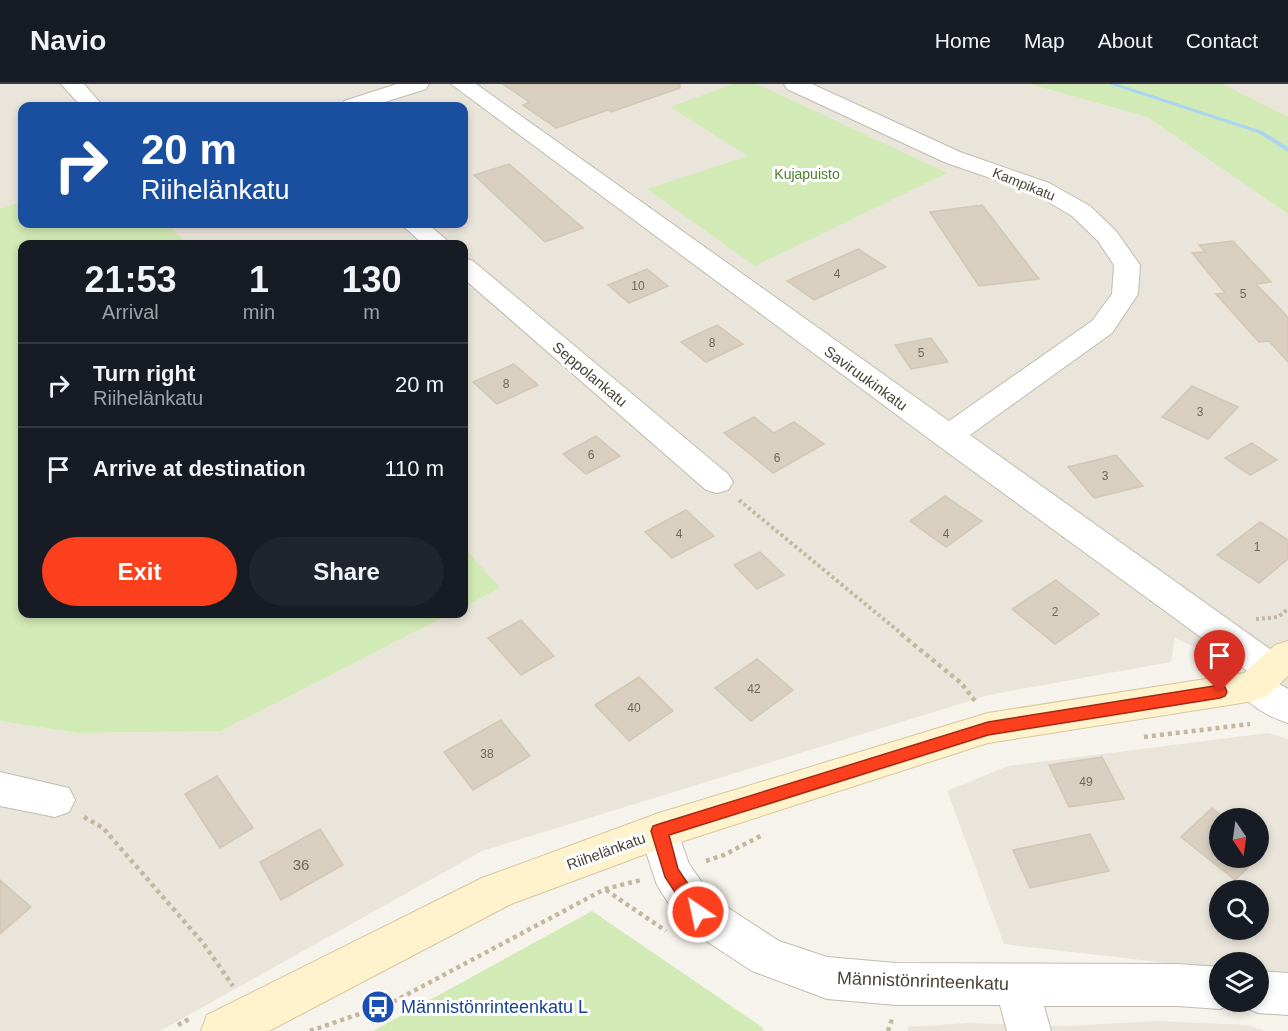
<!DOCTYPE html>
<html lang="en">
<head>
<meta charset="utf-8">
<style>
	body { margin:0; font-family:Arial,sans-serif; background:#20242c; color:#f1f3f6; height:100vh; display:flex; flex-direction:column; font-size:22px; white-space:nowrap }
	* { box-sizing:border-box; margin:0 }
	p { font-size:20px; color:#9ea1a6 }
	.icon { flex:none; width:33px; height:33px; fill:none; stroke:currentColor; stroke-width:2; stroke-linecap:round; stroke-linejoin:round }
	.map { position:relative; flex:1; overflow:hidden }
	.panel { position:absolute; left:18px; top:156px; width:450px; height:378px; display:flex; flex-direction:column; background:#171b24; border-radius:12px; box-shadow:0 3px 9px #0003 }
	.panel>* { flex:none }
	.guide { position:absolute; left:18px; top:18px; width:450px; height:126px; border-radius:12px; box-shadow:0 3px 9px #0003; background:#1a4fa0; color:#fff; overflow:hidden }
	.needle { width:39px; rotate:167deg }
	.tools { position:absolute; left:1209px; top:724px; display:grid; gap:12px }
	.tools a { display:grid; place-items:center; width:60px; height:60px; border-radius:50%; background:#171b24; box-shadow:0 3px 9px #0003; font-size:30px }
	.pin { position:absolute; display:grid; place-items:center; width:51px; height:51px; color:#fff; margin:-62px -26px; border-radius:50% 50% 50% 0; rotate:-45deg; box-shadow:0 0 6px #0007 }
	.pin .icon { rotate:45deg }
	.me { position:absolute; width:66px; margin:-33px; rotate:326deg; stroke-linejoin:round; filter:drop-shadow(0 0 4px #0008) }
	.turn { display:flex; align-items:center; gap:21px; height:126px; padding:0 24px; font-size:27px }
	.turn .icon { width:78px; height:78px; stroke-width:2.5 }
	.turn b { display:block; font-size:42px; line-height:51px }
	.eta { display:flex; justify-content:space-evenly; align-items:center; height:102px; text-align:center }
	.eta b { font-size:36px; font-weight:700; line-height:42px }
	.button { display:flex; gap:12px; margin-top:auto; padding:12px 24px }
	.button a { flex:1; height:69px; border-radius:36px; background:#fc3f1d; color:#fff; font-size:24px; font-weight:700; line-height:69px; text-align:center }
	.button a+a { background:#20242c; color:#f1f3f6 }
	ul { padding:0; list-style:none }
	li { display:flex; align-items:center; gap:18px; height:84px; padding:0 24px; border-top:2px solid #363941 }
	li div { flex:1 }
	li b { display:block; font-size:22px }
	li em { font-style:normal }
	header { display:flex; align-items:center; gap:36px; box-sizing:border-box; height:84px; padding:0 30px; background:#171b24; border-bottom:2px solid #363941 }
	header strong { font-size:28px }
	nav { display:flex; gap:33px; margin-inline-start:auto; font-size:21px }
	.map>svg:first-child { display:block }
</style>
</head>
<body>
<header>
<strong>Navio</strong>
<nav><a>Home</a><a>Map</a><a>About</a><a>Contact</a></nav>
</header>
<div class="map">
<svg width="1288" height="947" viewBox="0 0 1288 947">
	<rect width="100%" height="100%" fill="#f6f3ec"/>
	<g fill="#eae5da" fill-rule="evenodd">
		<polygon points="0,0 1029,0 1147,33 1288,130 1288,606 1175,554 1171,578 989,611 482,767 160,947 0,947 0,637 78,649 221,647 450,530 464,530 464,523 500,504 464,463 464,160 187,160 168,140 464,140 464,22 22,22 22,118 0,124"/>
		<polygon points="1223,0 1288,0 1288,33"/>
		<path d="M 1268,649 L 1288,655 L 1288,893 L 1259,889 L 1258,879 L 1220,879 L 1219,885 L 1004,860 L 947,707 L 1008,682 ZM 1220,735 L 1258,735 L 1258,774 L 1220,774 ZM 1220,807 L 1258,807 L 1258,846 L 1220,846 Z"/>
		<polygon points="1156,937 1248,941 1264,947 908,947 908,943 968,939 1066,942"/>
	</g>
	<g fill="#d2eab5">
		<polygon points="733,0 757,0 947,89 755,182 647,105 748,72 670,23"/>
		<polygon points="1029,0 1223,0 1288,33 1288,130 1147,33"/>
		<polygon points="22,118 22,140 168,140 187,160 22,160 22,530 450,530 221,647 78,649 0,637 0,124"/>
		<polygon points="464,463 500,504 464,523"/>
		<polygon points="592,827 762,943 764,947 373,947"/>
	</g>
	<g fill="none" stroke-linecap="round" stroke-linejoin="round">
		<polygon fill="#a9d4f2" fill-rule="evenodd" points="1109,0 1118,0 1262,47 1288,63 1288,68 1258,49"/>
	</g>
	<g fill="#d8cfc1" stroke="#d3c7b4" stroke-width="1.5">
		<polygon points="503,0 680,0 680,4 611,28 608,26 556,44 523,21 529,18"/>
		<polygon points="509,80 583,144 545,158 474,91"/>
		<polygon points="982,121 1039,195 979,202 930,128"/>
		<polygon points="1233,157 1271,198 1256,200 1288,233 1288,278 1269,257 1259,258 1216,210 1225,209 1192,169 1205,168 1199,161"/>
		<polygon points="858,165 886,183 814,216 787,197"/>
		<polygon points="647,185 668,202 629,219 608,201"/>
		<polygon points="717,241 743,260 706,278 681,258"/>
		<polygon points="931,254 948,278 911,285 895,261"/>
		<polygon points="514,280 538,301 497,320 473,298"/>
		<polygon points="1192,302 1238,323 1208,355 1162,333"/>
		<polygon points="754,333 774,349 794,338 824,360 773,389 724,349"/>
		<polygon points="596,352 620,372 586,390 563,370"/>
		<polygon points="1252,359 1277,376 1250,391 1225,374"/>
		<polygon points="1116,371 1143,402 1094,414 1068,383"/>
		<polygon points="945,412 982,437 946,463 910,437"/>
		<polygon points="686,426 714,452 672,474 645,448"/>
		<polygon points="1260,438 1288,456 1288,475 1259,499 1217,471"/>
		<polygon points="760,468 784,491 757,505 734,481"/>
		<polygon points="1056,496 1099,530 1055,560 1012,525"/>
		<polygon points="521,536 554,572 521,591 488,554"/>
		<polygon points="757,575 793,606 751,637 715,604"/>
		<polygon points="639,593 673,627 629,657 595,621"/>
		<polygon points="501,636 530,672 473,706 444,668"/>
		<polygon points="1102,673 1124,715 1069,723 1049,681"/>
		<polygon points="217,692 253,744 220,764 185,710"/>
		<polygon points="1212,724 1226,735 1220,735 1220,774 1258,774 1235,796 1181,753"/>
		<polygon points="320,745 343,781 281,816 260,778"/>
		<polygon points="1090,750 1109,787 1030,804 1013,766"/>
		<polygon points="0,796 31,823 0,850"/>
	</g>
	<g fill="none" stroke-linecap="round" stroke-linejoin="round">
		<defs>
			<g id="street">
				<polygon points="61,0 84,0 103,22 81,22"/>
				<polygon points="397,0 429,0 426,5 372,22 341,22 344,17"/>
				<path d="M 451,0 L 476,0 L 949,337 L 1092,237 L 1112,210 L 1114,181 L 1098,157 L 1072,132 L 1033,109 L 944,78 L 787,5 L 784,0 L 812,0 L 960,68 L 1049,99 L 1090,122 L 1116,147 L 1140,181 L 1138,210 L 1112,249 L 970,351 L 1284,575 L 1288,587 L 1284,595 L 1276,598 L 1288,605 L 1288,639 C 1269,633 1245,620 1236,602 L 1241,592 L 1250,589 L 936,360 Z"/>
				<polygon points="401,140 428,140 451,160 423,160"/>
				<polygon points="464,174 473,177 728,390 733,398 728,406 717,409 706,406 464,195"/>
				<polygon points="0,688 69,704 75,716 69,728 55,733 0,722"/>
				<polygon points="659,729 673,735 689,780 713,814 779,857 827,873 896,879 1177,880 1220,883 1220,918 1236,918 1220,925 1177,922 1044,922 1051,947 1007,947 1000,921 896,921 827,915 752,887 683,842 657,801 639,747 645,735"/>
				<polygon points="1258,887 1288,889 1288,931 1258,929 1243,923 1240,918 1258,918"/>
			</g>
			<polygon id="secondary" points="1288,557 1288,592 1267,612 1254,617 988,659 662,764 511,820 269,947 201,947 207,931 482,794 659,729 988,629 1244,589 1275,561"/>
		</defs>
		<use href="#street" stroke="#c2bbae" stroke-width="2"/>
		<use href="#secondary" stroke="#d6c79b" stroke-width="2"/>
		<g stroke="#c4b79f" stroke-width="4" stroke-dasharray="3 3" stroke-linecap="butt">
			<polyline points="739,416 903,551"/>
			<polyline points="1256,535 1278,533 1288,525"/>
		</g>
		<g stroke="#c4b79f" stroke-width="4.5" stroke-dasharray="4 4" stroke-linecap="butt">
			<polyline points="901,550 961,599 975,617"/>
			<polyline points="1144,653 1250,640"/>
			<polyline points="84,733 103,744 203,859 233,902"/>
			<polyline points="706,777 724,771 764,750"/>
			<polyline points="606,806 666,847"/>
			<polyline points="178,941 189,935"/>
			<polyline points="310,947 391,919 605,805 641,796"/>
			<polyline points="888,947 892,935"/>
		</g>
		<use href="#street" fill="#fff" fill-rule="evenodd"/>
		<use href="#secondary" fill="#fff3cd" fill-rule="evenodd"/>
	</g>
	<polygon fill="#fc3f1d" stroke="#a42913" stroke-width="1.5" points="1220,601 1225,603 1227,608 1225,612 1220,614 988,651 669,751 678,785 707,828 704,834 698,836 692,834 665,793 651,747 653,742 659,740 988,638"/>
	<defs>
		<symbol id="bus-disc" viewBox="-11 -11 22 22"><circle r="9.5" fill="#1a4fb4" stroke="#fff"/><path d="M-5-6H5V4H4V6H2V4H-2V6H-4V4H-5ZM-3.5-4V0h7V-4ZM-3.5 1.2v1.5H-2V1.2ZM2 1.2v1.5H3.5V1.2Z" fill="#fff"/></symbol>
	</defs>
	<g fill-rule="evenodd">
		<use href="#bus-disc" x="359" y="904" width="38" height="38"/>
	</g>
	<g text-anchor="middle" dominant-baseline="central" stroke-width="6" stroke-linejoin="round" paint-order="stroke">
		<g font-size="12" fill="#6e675b">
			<text x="837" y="190">4</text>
			<text x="638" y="202">10</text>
			<text x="1243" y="210">5</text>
			<text x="712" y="259">8</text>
			<text x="921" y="269">5</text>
			<text x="506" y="300">8</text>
			<text x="1200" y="328">3</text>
			<text x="591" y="371">6</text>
			<text x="777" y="374">6</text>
			<text x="1105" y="392">3</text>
			<text x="679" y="450">4</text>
			<text x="946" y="450">4</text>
			<text x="1257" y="463">1</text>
			<text x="1055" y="528">2</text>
			<text x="754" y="605">42</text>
			<text x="634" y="624">40</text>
			<text x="487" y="670">38</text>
			<text x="1086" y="698">49</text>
		</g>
		<g font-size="14" fill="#4a7f2a" stroke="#fff">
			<text x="807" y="90">Kujapuisto</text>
		</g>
		<g font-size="14" fill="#4b4439" stroke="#fff">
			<text transform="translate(1024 100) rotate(22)">Kampikatu</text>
		</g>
		<g font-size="15" fill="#4b4439" stroke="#fff">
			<text transform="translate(590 290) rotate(40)">Seppolankatu</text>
			<text transform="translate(866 294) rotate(36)">Saviruukinkatu</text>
			<text transform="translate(606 767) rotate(-20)">Riihelänkatu</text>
		</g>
		<g font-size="15" fill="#6e675b">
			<text x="301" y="780">36</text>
		</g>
		<g font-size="18" fill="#4b4439" stroke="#fff">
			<text transform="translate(923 897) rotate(2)">Männistönrinteenkatu</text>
		</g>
		<g font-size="18" fill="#164399" stroke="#fff" text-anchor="start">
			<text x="401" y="923">Männistönrinteenkatu L</text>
		</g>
	</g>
</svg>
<div class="tools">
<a><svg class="needle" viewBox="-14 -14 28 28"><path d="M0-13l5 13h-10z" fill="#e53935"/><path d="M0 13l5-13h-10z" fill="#9ea1a6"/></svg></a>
<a><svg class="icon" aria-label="search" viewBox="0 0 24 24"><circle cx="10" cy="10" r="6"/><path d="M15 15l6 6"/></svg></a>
<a><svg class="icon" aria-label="layers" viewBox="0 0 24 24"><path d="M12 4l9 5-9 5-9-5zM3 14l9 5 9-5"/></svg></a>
</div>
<div class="pin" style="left:1220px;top:608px;background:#d93025"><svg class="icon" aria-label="arrive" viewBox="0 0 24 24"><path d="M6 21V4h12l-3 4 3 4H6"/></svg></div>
<svg class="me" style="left:698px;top:828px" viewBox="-20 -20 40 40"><circle r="17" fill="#fc3f1d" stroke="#fff" stroke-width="3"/><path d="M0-11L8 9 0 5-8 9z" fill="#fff"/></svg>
<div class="guide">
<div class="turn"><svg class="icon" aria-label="right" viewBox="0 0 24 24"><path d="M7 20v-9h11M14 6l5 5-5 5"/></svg><div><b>20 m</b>Riihelänkatu</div></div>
</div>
<section class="panel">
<div class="eta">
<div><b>21:53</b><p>Arrival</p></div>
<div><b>1</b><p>min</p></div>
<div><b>130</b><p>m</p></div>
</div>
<ul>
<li><svg class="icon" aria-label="right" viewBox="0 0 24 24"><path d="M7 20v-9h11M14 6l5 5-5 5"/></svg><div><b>Turn right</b><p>Riihelänkatu</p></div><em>20 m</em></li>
<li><svg class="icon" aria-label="arrive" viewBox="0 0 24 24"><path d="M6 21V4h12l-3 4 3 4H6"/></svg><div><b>Arrive at destination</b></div><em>110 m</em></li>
</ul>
<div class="button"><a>Exit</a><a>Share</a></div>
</section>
</div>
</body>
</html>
